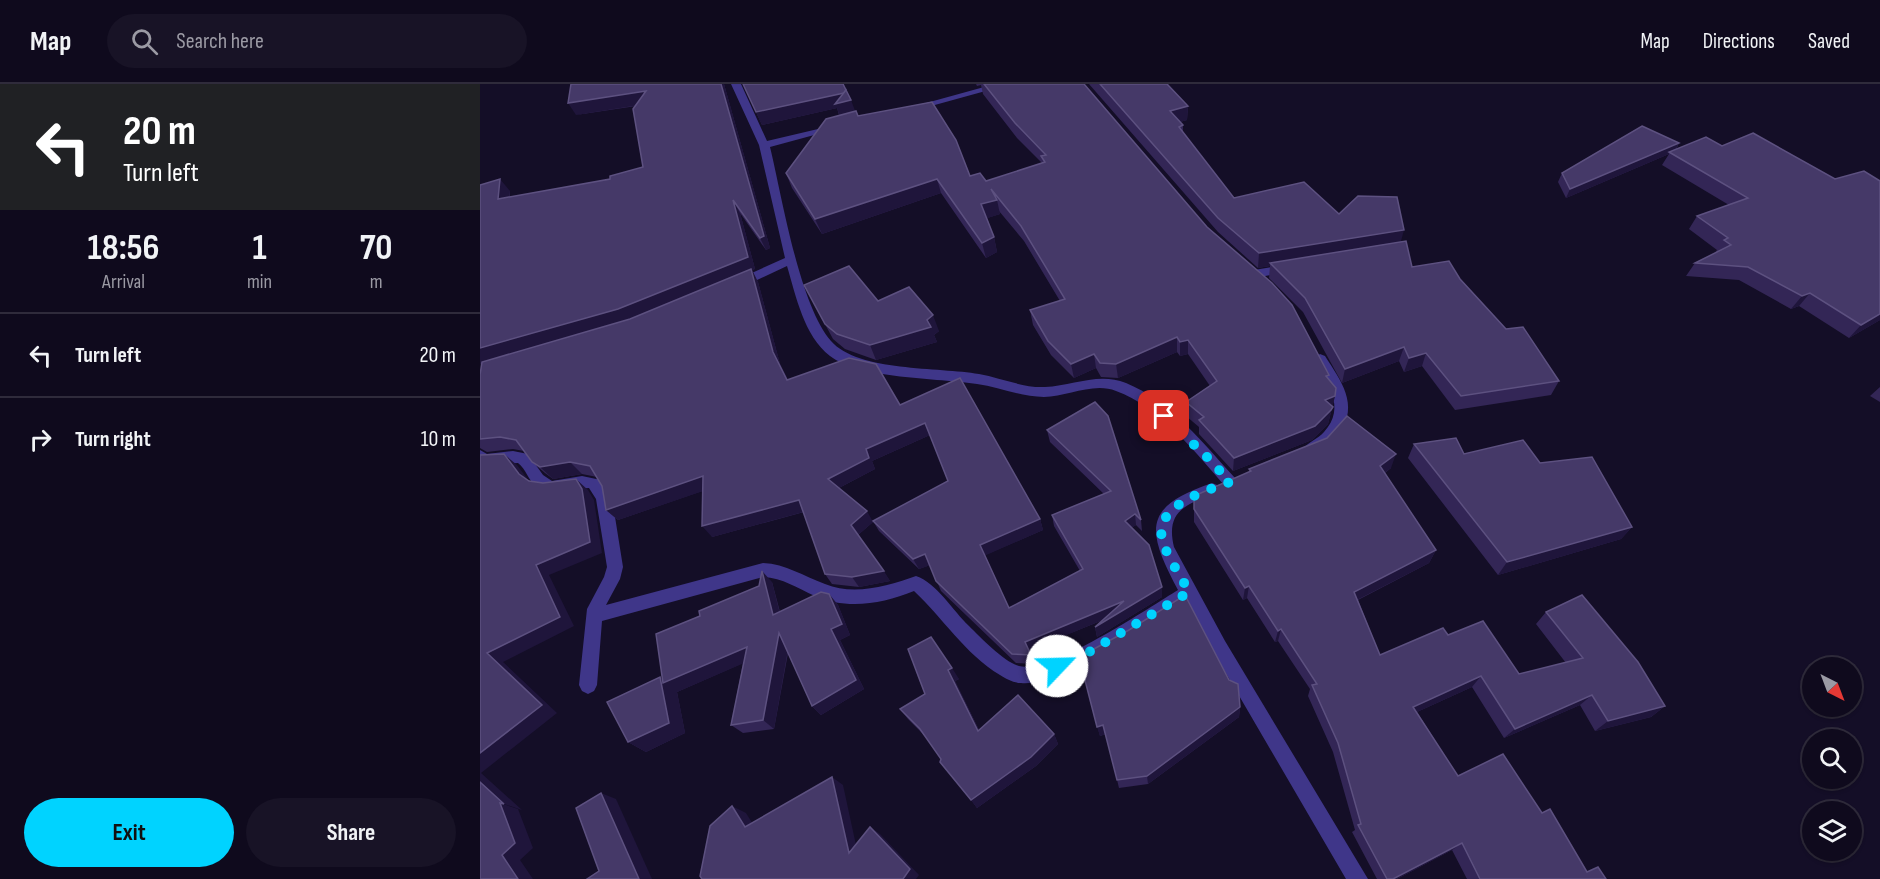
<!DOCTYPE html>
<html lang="en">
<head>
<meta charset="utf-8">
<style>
	body { margin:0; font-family:"Sofia Sans Condensed",sans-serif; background:#181326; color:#f1f3f6; height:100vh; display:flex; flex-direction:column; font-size:22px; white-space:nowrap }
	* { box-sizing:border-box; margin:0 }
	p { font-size:20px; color:#9b9aa4 }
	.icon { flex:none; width:33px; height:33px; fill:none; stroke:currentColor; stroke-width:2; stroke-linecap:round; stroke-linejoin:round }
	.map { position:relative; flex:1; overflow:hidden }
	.panel { display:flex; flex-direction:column; background:#0f0a1d; width:480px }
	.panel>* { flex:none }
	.hud { background:#202124; color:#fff; overflow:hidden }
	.needle { width:39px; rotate:138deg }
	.fabs { position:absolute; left:1322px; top:573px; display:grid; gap:12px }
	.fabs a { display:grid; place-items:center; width:60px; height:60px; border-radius:50%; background:#0f0a1d; box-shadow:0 2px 4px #0004,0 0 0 2px #2f2b3b; font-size:30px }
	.pin { position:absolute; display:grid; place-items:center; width:51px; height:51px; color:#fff; margin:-26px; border-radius:12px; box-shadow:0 3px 9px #0006 }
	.me { position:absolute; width:66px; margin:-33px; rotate:66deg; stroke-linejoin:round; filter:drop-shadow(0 0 4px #0008) }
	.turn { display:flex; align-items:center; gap:21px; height:126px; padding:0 24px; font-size:27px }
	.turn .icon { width:78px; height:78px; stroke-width:2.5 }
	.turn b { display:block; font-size:42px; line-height:51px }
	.eta { display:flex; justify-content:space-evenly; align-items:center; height:102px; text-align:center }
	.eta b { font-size:36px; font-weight:700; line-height:42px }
	.primary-button { display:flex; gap:12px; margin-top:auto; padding:12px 24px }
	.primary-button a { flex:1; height:69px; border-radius:36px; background:#00d3ff; color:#111; font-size:24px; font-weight:700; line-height:69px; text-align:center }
	.primary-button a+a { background:#181326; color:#f1f3f6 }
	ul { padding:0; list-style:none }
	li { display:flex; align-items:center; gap:18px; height:84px; padding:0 24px; border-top:2px solid #2f2b3b }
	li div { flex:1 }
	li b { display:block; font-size:22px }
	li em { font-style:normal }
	header { display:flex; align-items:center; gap:36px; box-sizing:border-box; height:84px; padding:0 30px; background:#0f0a1d; border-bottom:2px solid #2f2b3b }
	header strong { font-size:28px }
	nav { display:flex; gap:33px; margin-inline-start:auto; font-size:21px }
	.search { width:420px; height:54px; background:#181326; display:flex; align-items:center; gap:15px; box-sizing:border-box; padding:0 21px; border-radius:33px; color:#9b9aa4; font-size:22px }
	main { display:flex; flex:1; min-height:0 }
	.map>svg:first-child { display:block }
</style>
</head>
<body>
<header>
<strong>Map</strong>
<div class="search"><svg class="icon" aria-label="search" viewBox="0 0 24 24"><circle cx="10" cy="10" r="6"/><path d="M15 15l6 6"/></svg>Search here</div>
<nav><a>Map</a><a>Directions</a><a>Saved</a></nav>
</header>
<main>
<section class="panel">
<div class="hud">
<div class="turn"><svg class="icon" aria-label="left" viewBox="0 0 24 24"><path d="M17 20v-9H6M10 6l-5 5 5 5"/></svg><div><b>20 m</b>Turn left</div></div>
</div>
<div class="eta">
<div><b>18:56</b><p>Arrival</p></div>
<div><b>1</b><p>min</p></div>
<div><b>70</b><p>m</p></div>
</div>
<ul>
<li><svg class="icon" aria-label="left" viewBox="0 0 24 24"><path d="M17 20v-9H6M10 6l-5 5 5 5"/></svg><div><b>Turn left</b></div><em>20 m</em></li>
<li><svg class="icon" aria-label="right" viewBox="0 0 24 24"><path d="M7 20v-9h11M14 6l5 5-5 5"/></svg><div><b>Turn right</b></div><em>10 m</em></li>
</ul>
<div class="primary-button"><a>Exit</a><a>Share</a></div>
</section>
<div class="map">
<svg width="1400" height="795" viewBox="0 0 1400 795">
	<rect width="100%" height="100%" fill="#140e27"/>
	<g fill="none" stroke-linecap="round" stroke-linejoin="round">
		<g fill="#3f3689" fill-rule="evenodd">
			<path d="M 251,0 L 261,0 L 287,57 L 355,41 L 360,44 L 290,63 C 302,112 319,220 351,257 C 378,288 459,283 499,290 C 521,294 543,304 565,303 C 593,302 618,288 646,299 C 690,317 724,360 755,394 L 758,398 L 755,402 L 745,402 C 715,368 680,323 636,307 C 613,298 587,313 564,313 C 541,313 519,303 497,300 C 459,294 379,295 350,272 C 324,252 316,212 307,182 L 262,203 L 254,203 L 254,197 L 305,174 L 279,61 Z"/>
			<polygon points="515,0 531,0 433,27 428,24"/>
			<polygon points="810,180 814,181 814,187 774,194 768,190 774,186"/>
			<path d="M 840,270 L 845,272 C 861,297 879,320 860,349 C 852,360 842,368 830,372 L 825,370 L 823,366 C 827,358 838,355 844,348 C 867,323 847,298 833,275 Z"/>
			<path d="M 0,366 L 7,370 L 33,367 L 48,370 L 63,391 L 72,397 L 102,392 L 121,396 L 132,414 L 143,483 L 140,495 L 126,521 L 283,479 C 306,480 323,492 345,500 C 374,512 408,502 436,492 C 457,499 473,527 489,542 C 500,553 524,578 539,582 C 571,590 668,524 698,506 C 667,447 661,423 732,399 L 737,401 L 740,405 L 737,409 C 707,420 685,426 694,463 L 745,557 L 888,795 L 866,795 L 705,519 C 669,542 583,603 541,599 C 534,599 526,595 520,591 C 485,570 463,534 434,507 C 402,520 367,526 335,512 C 317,504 303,494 283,493 L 122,537 L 117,601 L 114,607 L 108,610 L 102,607 L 99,601 L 107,525 L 124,493 L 127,483 L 116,415 L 109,404 C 91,404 72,415 56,402 C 48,396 46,385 38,379 L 0,381 Z"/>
		</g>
	</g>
	<g fill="#332656">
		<polygon points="244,0 290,164 286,166 260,129 275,185 272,186 278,198 300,280 308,296 420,321 560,435 563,446 505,471 529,524 600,487 574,442 572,431 624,410 570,358 567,346 661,436 662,447 656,441 651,444 682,513 617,553 615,543 623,536 549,566 554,580 536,579 461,507 450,481 439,485 399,447 393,437 468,397 450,351 392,377 395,385 359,404 393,438 378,451 410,497 379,503 352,500 345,490 324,428 232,453 222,407 138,436 126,426 122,402 117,393 102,390 73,395 65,389 52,378 44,367 33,365 7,368 0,364 0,291 2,279 0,280 0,101 30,107 30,113 130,95 163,83 156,22 96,31"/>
		<polygon points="263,0 375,27 378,32 490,92 506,97 562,79 537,54 503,10 501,1 497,2 496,0 604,0 848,295 855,312 848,340 832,356 753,387 719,350 719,343 706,332 706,318 730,302 708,270 700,272 697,268 638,294 621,293 616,284 594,294 571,271 553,241 550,226 580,217 544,157 519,127 520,130 507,134 514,153 517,168 506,174 461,109 342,150 312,104 306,89 359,31 357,24 282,41"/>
		<polygon points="609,0 687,0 708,22 707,36 700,38 703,41 703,48 754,114 859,130 921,158 932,183 980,195 1026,245 1079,297 1071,311 975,326 942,282 924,288 919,277 862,299 823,228 789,194 790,182 778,184 738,148"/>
		<polygon points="1226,53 1400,236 1369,254 1319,222 1311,225 1259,196 1206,192 1215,179 1235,169 1237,166 1209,145 1217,132 1249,121 1182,81 1189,70 1086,114 1078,98 1082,89 1199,59 1196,66"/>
		<polygon points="324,201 398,217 459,247 454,251 457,258 396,276 365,265 353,255"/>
		<polygon points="1400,303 1400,318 1390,312"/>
		<polygon points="934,360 984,370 1060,379 1152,443 1141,455 1018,491 928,374"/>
		<polygon points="911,384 905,389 956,466 949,479 878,516 900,571 968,551 1039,590 1086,579 1056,540 1066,528 1185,622 1171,633 1115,647 1100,621 1024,654 992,603 937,628 978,692 1062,729 1107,788 1118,783 1126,795 987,795 972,766 917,795 897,795 872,748 875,746 853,668 828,612 830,605 798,557 795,558 767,514 763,516 714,438 714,412 769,388 769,385"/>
		<polygon points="292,498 300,528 349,510 358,521 370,551 360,556 384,605 341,631 332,622 308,569 294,645 263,649 251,641 263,579 197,608 205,649 166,668 148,658 180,593 183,595 220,532"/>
		<polygon points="428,565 479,595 475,597 499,646 574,650 578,660 556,682 497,724 444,651 428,635 420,625 445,610"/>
		<polygon points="599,573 760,623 759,633 668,700 639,704 626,650 620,652"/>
	</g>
	<g fill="#1f153b">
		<polygon points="241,0 244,0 290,164 286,166 280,154"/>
		<polygon points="166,7 172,19 96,31 88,19"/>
		<polygon points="367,8 371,16 377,32 361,36 357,24 282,41 276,28"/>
		<polygon points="708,22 707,36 690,41 690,27"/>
		<polygon points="1199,59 1195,67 1189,68 1189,70 1086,114 1090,105"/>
		<polygon points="20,95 30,107 28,127 18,115"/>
		<polygon points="457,95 461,109 342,150 335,135"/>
		<polygon points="253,116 260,129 275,185 272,186 278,198 300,280 314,308 293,268 147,237 0,280 0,264"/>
		<polygon points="517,116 520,130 505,135 501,120"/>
		<polygon points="924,146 920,161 790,179 790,182 778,184 779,169"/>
		<polygon points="514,153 517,168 506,174 502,159"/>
		<polygon points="1330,209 1319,222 1311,225 1322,212"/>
		<polygon points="1400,230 1400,236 1369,254 1381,241"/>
		<polygon points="453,231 459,247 454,251 457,258 396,276 390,261 447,236"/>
		<polygon points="697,253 697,268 638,294 636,280"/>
		<polygon points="708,256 708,270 700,272 700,258"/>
		<polygon points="924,263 919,277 862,299 865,285"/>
		<polygon points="946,269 942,282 924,288 929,274"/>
		<polygon points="614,270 616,284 594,294 591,280"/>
		<polygon points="855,312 848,340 832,356 753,387 754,374 845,316"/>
		<polygon points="445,339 450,351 392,377 395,385 355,406 348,395 386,365"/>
		<polygon points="24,370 37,381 52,401 39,390"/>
		<polygon points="916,370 911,384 895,396 900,382"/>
		<polygon points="90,378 102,390 73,395 60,383"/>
		<polygon points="223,392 232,404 138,436 126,426"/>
		<polygon points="96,395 108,406 114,416 122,469 69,491 94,542 23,578 77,629 1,689 42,726 24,720 0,698 0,669 7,569 56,481"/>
		<polygon points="319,416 327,427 232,453 222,442"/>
		<polygon points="387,427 393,438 378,451 371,441"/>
		<polygon points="655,430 656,441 646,448 645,437"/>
		<polygon points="560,435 563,446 504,472 500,461"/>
		<polygon points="1152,443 1141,455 1018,491 1027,478"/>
		<polygon points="956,466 949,479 869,520 874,508"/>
		<polygon points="445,470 451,481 439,485 433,475"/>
		<polygon points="282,487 292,498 303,542 293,531"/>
		<polygon points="404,487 410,497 379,503 372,493"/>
		<polygon points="769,502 767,514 763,516 765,504"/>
		<polygon points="682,503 682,513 617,553 615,543 637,530 548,567 545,558 644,517"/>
		<polygon points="349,510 358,521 370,551 360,556 384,605 341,631 332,622 351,545"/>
		<polygon points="801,545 798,557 795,558 798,547"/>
		<polygon points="299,549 309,560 294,645 283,636"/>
		<polygon points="267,563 278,573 197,608 205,649 166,668 148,658 180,593 186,597"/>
		<polygon points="472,584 479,595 475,597 504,656 498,647 468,586"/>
		<polygon points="1001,592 992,603 926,633 933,623"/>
		<polygon points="1112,611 1100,621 1024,654 1035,645"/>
		<polygon points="1185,622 1171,633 1115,647 1128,637"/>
		<polygon points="760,623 759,633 668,700 667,692"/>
		<polygon points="623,641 626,650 620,652 617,643"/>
		<polygon points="574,650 578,660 556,682 497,724 491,716"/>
		<polygon points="352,693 363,701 379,775 369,769"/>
		<polygon points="121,709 136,715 172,795 159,795"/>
		<polygon points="20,719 38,725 53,764 40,776 53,795 38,795 22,771"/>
		<polygon points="252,722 266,729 279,750 265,743"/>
		<polygon points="390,743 400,750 439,791 436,795 423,795"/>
		<polygon points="982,759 972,766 917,795 913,795"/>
	</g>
	<g fill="#453968" stroke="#5d5180" stroke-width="1.5">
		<polygon points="91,0 241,0 284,152 280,154 253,116 268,173 138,225 0,264 0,101 20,95 18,115 130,95 130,92 163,83 153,25 166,7 88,19"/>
		<polygon points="263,0 363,0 366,6 364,9 276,28"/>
		<polygon points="504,0 604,0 727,143 792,199 812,221 849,291 846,292 856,304 855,312 845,316 853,323 851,326 835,342 754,374 719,336 724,333 706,318 737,297 708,256 700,258 697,253 636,280 620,279 614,270 591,280 568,257 550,226 585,215 541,142 511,105 517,116 501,120 514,153 502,159 457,95 335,135 306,89 346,35 376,27 378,32 452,18 476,56 490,92 500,89 506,97 565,78 561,72 566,71 535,39"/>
		<polygon points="620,0 687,0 708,22 690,27 703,41 699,43 754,114 824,98 859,130 878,112 917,113 924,146 779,169 738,134"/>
		<polygon points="366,6 371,16 355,20"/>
		<polygon points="1162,42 1199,59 1090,105 1082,89"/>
		<polygon points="1273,49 1355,95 1384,87 1400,97 1400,230 1381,241 1330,209 1322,212 1268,183 1215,179 1251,161 1244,156 1248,154 1217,132 1268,114 1189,68 1226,53 1242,62"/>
		<polygon points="926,157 932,183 969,177 980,195 1026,245 1043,243 1079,297 981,312 946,269 929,274 924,263 865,285 825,214 790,179"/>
		<polygon points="369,182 398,217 429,203 453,231 447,236 451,243 390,261 357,250 345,240 324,201"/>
		<polygon points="271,185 293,268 307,296 369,274 396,280 420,321 480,294 560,435 500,461 529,524 603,485 572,431 631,407 567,346 615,318 628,332 661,436 655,430 645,437 669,461 682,503 615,543 644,517 545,558 551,571 532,570 456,497 445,470 433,475 393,437 468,397 445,339 386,365 389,374 348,395 387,427 371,441 404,487 372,493 345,490 319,416 222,442 223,392 126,426 122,402 110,382 90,378 60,383 52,378 36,356 20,353 0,355 0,291 2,278 150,235"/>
		<polygon points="867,332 916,370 900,382 956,466 874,508 900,571 963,544 968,551 1003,537 1039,590 1103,574 1066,528 1102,511 1158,578 1185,622 1128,637 1112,611 1035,645 1001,592 933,623 978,692 1023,670 1062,729 1070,725 1107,788 1118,783 1126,795 1000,795 982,759 913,795 907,795 878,741 881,740 858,659 832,601 837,600 801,545 798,547 769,502 765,504 714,425 714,412 771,387 769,385 847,354"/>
		<polygon points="976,354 984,370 1043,356 1060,379 1112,373 1152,443 1027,478 934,360"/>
		<polygon points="24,370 39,390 49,397 63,399 96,395 102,405 110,458 56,481 80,533 7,569 62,621 0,669 0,371"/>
		<polygon points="282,487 293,531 341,508 349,510 362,540 351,545 376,596 332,622 299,549 283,636 251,641 267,563 183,599 176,550 220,532 219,527 279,502"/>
		<polygon points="705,511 749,596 758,600 760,623 667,692 637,696 623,641 617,643 599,573 649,546"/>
		<polygon points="451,553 472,584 468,586 498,647 538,611 574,650 551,673 491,716 460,678 461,675 440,645 420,625 445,610 428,565"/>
		<polygon points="180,593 189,639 148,658 127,618"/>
		<polygon points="352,693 369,769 390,743 430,785 423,795 222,795 220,792 230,742 252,722 265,743"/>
		<polygon points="0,698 24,720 20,719 35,759 22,771 38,795 0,795"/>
		<polygon points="121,709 159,795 107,795 119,787 96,724"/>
	</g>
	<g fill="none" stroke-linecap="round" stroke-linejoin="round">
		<path stroke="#00d3ff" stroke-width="10" stroke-dasharray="0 18" d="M 577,582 L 609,568 L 709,508 C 701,492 688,475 683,458 C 671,422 726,407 750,398 L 729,375 L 684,332"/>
	</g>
</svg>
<div class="fabs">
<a><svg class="needle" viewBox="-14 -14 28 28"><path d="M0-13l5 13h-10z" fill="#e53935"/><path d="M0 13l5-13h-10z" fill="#9b9aa4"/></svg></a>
<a><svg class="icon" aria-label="search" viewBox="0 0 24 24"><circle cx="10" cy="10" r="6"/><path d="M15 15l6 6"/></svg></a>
<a><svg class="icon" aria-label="layers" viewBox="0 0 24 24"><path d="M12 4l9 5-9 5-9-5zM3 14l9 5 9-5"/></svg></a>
</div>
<div class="pin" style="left:684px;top:332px;background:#d93025"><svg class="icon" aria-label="arrive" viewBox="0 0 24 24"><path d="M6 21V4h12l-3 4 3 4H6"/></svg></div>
<svg class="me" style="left:577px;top:582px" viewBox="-20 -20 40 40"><circle r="19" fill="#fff"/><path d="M0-13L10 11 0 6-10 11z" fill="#00d3ff"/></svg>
</div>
</main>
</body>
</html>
